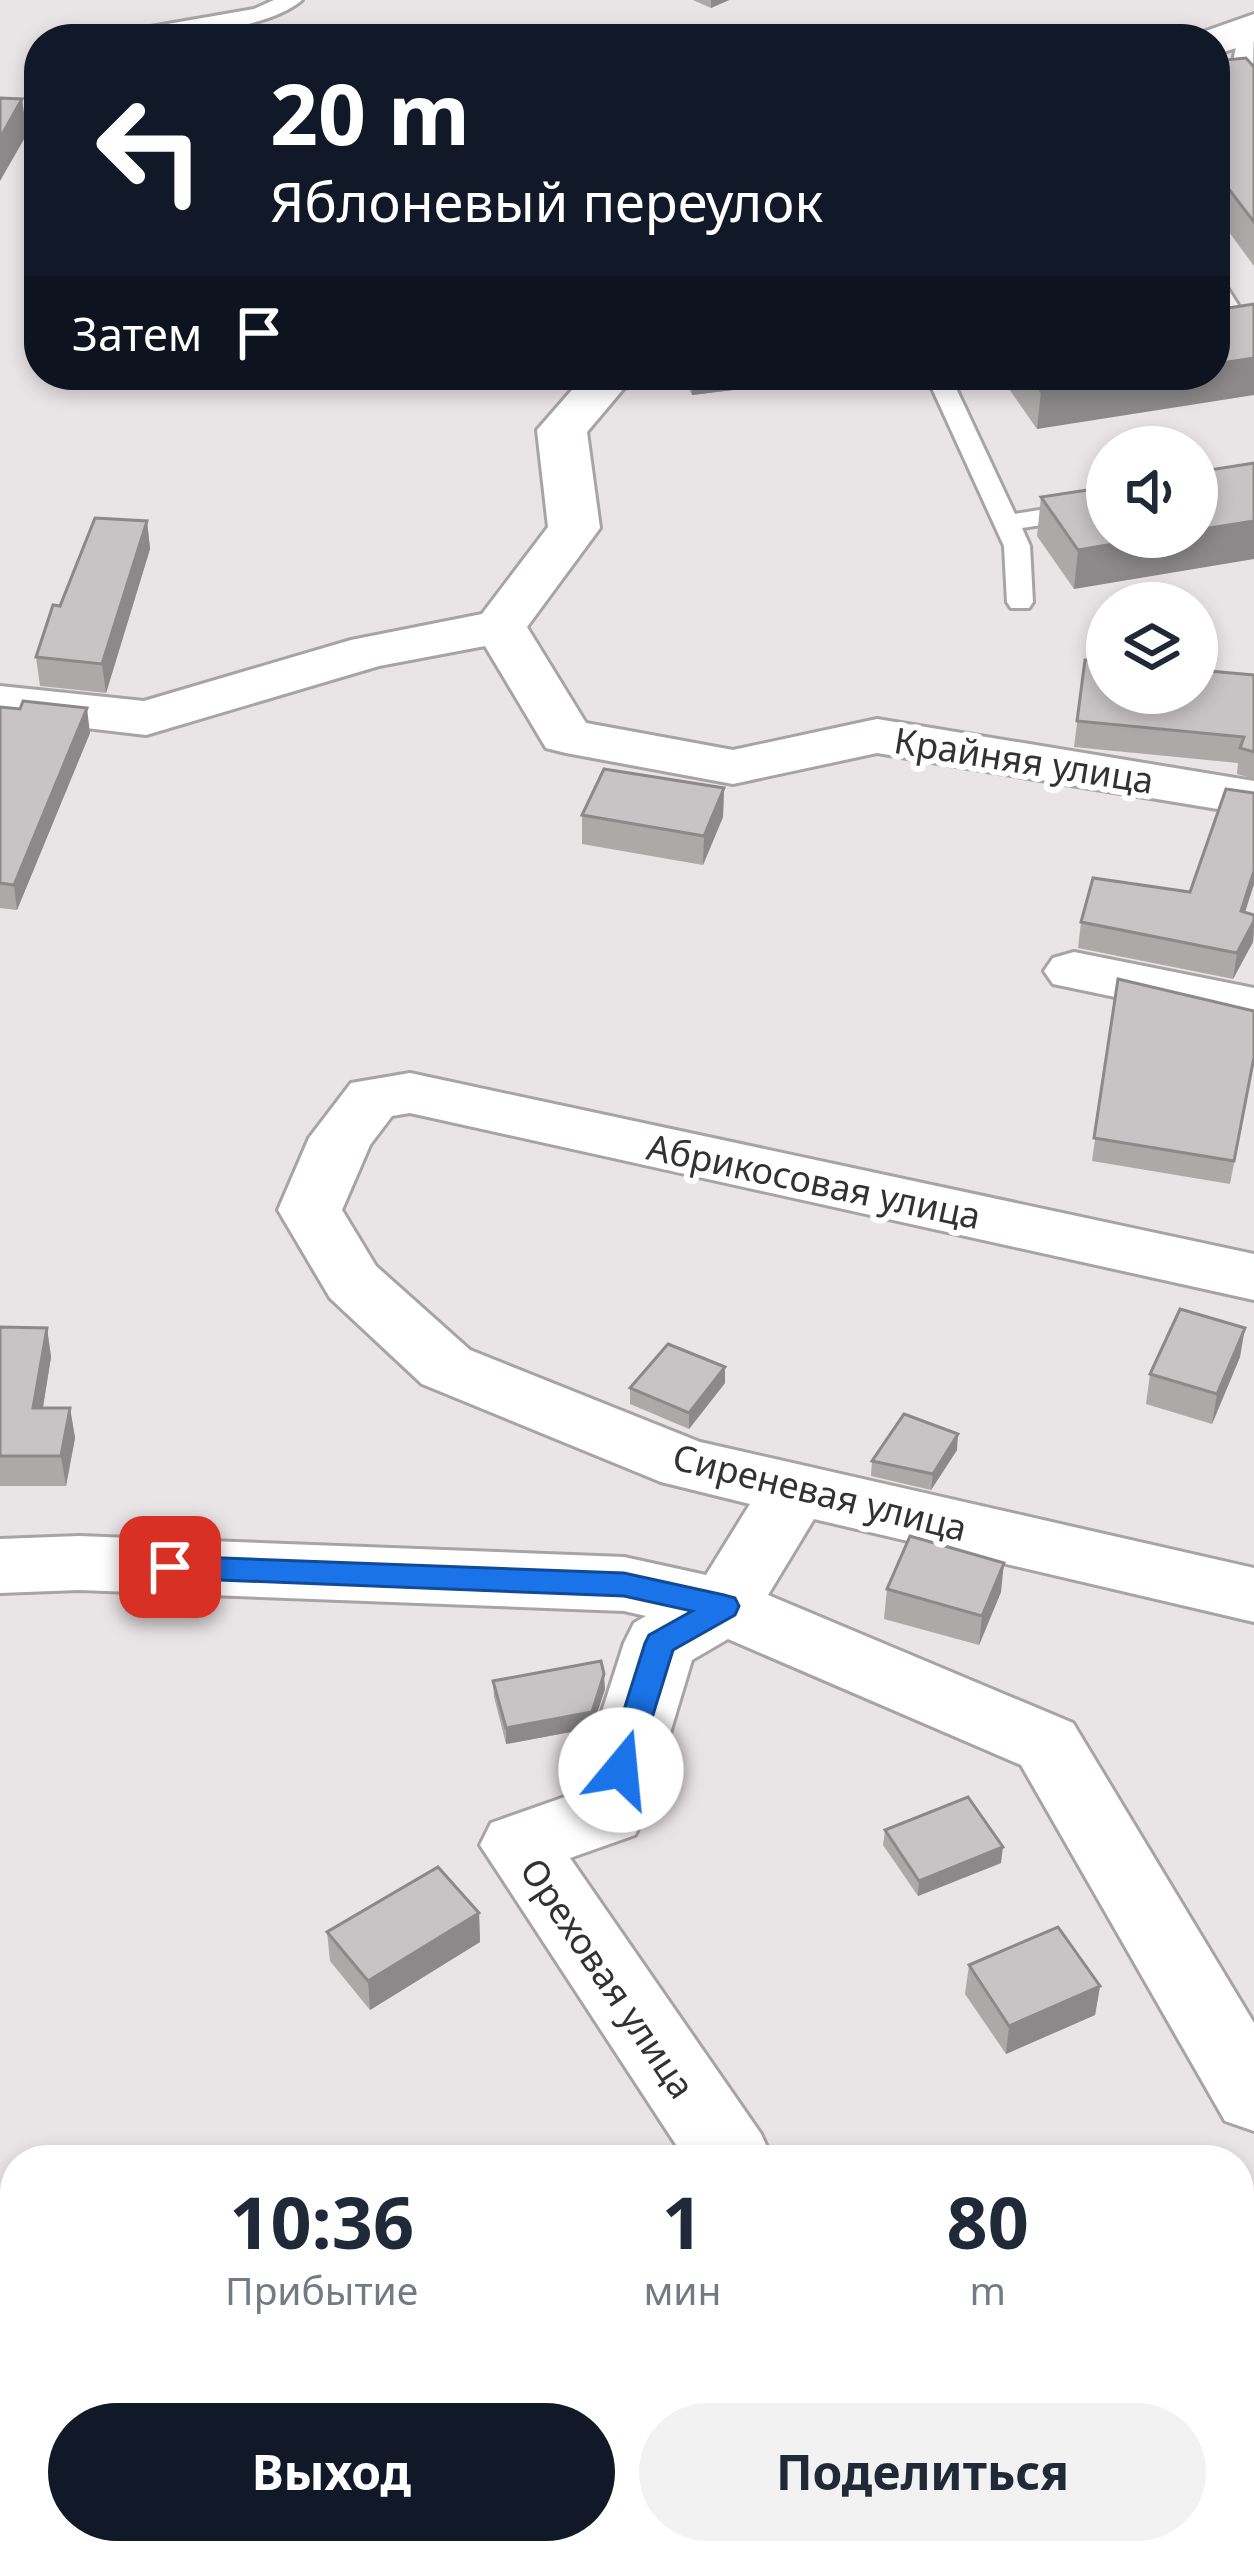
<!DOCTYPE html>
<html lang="ru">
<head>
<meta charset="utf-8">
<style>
	body { margin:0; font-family:"Noto Sans",sans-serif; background:#f2f2f3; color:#1f2937; height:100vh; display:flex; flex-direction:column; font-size:45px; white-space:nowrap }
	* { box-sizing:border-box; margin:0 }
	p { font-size:39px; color:#747a83 }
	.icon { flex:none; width:66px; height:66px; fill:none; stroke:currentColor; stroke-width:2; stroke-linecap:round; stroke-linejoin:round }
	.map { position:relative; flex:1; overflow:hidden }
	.details { position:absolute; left:0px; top:2145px; width:1254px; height:420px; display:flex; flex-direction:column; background:#fff; border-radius:48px 48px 0 0; box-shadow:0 6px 18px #0003 }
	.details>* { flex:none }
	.guide { position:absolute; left:24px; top:24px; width:1206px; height:366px; border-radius:48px; box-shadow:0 6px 18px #0003; background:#111827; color:#fff; overflow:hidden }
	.tools { position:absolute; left:1086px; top:426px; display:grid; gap:24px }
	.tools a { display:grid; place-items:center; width:132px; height:132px; border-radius:50%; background:#fff; box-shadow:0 6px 18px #0003; font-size:60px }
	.pin { position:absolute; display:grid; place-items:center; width:102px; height:102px; color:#fff; margin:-51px; border-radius:24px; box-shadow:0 6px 18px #0006 }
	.me { position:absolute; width:132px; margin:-66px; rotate:17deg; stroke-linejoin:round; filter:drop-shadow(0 0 9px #0008) }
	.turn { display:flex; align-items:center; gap:42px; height:252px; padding:0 48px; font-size:54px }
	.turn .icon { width:156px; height:156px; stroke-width:2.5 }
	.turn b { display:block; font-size:84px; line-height:102px }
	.then { display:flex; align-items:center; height:114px; padding:0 48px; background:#0003; gap:24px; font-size:45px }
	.eta { display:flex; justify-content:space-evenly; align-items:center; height:204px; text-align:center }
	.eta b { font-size:72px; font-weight:700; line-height:84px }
	.cta { display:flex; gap:24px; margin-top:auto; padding:24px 48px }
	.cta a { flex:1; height:138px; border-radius:72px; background:#111827; color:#fff; font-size:48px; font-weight:700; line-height:138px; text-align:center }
	.cta a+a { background:#f2f2f3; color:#1f2937 }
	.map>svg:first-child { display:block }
</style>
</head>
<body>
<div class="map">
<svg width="1254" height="2565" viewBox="0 0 1254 2565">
	<rect width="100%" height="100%" fill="#e9e4e6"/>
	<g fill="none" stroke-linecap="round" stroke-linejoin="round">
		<defs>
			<g id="service">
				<path d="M 274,0 L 302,0 C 264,33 156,39 106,39 L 116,33 L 254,9 Z"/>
				<polygon points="1254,23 1253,70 1215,86 1215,73 1232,66 1240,28"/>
				<polygon points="1215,279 1223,281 1240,308 1236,313 1228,315 1216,308"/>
				<polygon points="936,375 960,375 955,386 1015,514 1107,499 1107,515 1022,528 1030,546 1033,602 1029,608 1011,608 1007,602 1004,546 931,386"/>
			</g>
			<g id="minor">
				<polygon points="1254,14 1254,42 1215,55 1215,39 1196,39 1200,33"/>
				<polygon points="585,375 635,375 587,432 600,528 527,627 586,723 733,750 877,719 1254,781 1254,815 877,753 733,784 566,753 546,748 485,646 379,666 146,735 0,718 0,686 144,701 351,640 482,614 548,527 537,430"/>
				<polygon points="1074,952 1254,988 1254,1026 1053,984 1044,971 1053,958"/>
				<polygon points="410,1073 1254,1254 1254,1300 410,1113 392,1116 370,1145 342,1210 376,1266 470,1350 700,1442 1254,1568 1254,1622 814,1519 768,1595 1073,1723 1254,2023 1254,2131 1225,2121 1021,1765 728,1639 692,1660 646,1813 635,1835 570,1858 761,2134 773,2160 686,2160 480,1845 491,1823 576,1793 624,1643 634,1623 646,1616 624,1611 79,1590 0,1593 0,1539 79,1536 624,1557 706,1575 750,1504 661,1482 422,1384 330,1298 278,1210 309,1138 351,1083"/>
				<polygon points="952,2550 1046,2550 1052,2565 958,2565"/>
			</g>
		</defs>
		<use href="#service" stroke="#a8a4a5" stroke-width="6"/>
		<use href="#minor" stroke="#a8a4a5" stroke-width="6"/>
		<use href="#service" fill="#fff" fill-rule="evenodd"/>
		<use href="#minor" fill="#fff" fill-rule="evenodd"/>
	</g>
	<g fill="#aca9a9">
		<polygon points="693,0 729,0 711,8"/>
		<polygon points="1215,61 1254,67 1254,266 1215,213"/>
		<polygon points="682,375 782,375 782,384 692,395"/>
		<polygon points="1002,375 1215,375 1037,429 1002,379"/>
		<polygon points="1107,487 1074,589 1037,536 1041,497"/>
		<polygon points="147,521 150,549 106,693 40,686 36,657 60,606"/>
		<polygon points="1085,660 1254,675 1254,779 1237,774 1238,763 1074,747"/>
		<polygon points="0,707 90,733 17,910 0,908"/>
		<polygon points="724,788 723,817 703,865 582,844 582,815"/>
		<polygon points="1254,793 1254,884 1245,912 1254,915 1254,933 1253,942 1233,979 1078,948 1081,922 1190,892"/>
		<polygon points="1118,979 1254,1060 1230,1184 1092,1161"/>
		<polygon points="0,1327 47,1328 51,1357 43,1408 70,1408 75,1438 66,1486 0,1486"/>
		<polygon points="1240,1357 1212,1424 1146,1404 1150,1374"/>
		<polygon points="725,1383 689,1429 630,1404 630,1388"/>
		<polygon points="957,1450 931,1490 871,1476 872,1461"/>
		<polygon points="887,1589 1001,1592 979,1645 884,1619"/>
		<polygon points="493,1681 605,1689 592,1728 506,1744 494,1697"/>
		<polygon points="885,1830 1001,1863 918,1896 883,1845"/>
		<polygon points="479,1913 480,1942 370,2010 330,1961 327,1932"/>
		<polygon points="969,1965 1100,1986 1095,2015 1006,2054 965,1994"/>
	</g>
	<g fill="#8c898a">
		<polygon points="711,0 729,0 711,8"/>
		<polygon points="22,99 27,134 0,181 0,138"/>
		<polygon points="1254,358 1254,395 1037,429 1041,391 1143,375 1215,375 1215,364"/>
		<polygon points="692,375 782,375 782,384 692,395"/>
		<polygon points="147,521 150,549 106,693 102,664"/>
		<polygon points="1254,521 1254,559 1074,589 1078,550 1155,537 1197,537 1197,530"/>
		<polygon points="87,708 90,733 17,910 14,885"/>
		<polygon points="724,788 723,817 703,865 704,836"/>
		<polygon points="1254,871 1254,884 1237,937 1241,911"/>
		<polygon points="1254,921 1253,942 1233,979 1237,953"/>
		<polygon points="47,1328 51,1357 38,1437 33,1408"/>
		<polygon points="1245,1328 1240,1357 1212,1424 1217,1394"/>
		<polygon points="725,1367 725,1383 689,1429 689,1413"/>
		<polygon points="70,1408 75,1438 66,1486 61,1456"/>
		<polygon points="958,1434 957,1450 931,1490 933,1474"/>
		<polygon points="1004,1563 1001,1592 979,1645 982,1616"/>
		<polygon points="604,1674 605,1689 592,1728 506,1744 506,1728"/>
		<polygon points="1003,1847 1001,1863 918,1896 919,1881"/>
		<polygon points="479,1913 480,1942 370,2010 368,1981"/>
		<polygon points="1100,1986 1095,2015 1006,2054 1009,2026"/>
	</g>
	<g fill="#c8c4c5" stroke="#8c898a" stroke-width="3">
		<polygon points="1246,58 1254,67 1254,222 1215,171 1215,61"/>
		<polygon points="0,98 22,99 0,138"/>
		<polygon points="1254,304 1254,358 1215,364 1215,310"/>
		<polygon points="1030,375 1143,375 1041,391"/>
		<polygon points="1254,463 1254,521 1197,530 1197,472"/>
		<polygon points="1107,487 1107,537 1155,537 1078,550 1041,497"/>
		<polygon points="95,518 147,521 102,664 36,657 53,605 60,606"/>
		<polygon points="1085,660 1107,662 1107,693 1197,693 1197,670 1254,675 1254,752 1240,748 1244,737 1077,721"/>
		<polygon points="23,701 87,708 14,885 0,883 0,707 20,709"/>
		<polygon points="604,769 724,788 704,836 582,815"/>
		<polygon points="1226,789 1254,793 1254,871 1241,911 1254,915 1254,921 1237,953 1081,922 1093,878 1190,892"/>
		<polygon points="1118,979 1254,1011 1254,1057 1234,1161 1094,1138"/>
		<polygon points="1180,1309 1245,1328 1217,1394 1150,1374"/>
		<polygon points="0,1327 47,1328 33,1408 70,1408 61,1456 0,1456"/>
		<polygon points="668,1344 725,1367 689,1413 630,1388"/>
		<polygon points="904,1414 958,1434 933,1474 872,1461"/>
		<polygon points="910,1536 1004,1563 982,1616 887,1589"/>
		<polygon points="601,1661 604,1674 592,1712 506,1728 493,1681"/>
		<polygon points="968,1797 1003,1847 919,1881 885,1830"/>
		<polygon points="438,1867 479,1913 368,1981 327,1932"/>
		<polygon points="1058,1927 1100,1986 1009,2026 969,1965"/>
	</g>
	<polygon fill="#1a73e8" stroke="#114b97" stroke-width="3" points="170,1556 624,1573 724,1595 735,1598 739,1606 735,1615 673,1650 636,1770 632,1779 621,1783 610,1779 605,1770 645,1643 649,1635 692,1611 624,1596 170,1578 160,1575 155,1567 160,1559"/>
	<g text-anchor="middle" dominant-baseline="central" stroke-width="12" stroke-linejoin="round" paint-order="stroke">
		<g font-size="36" fill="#333131" stroke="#fff">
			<text transform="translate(1024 760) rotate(9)">Крайняя улица</text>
			<text transform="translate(814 1181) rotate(12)">Абрикосовая улица</text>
			<text transform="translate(820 1492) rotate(14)">Сиреневая улица</text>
			<text transform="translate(608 1978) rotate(56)">Ореховая улица</text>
		</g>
	</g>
</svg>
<div class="tools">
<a><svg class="icon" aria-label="sound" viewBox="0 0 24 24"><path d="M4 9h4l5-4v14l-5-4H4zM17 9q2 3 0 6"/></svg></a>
<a><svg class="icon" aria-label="layers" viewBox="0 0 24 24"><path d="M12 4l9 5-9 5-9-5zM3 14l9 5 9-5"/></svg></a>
</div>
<div class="pin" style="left:170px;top:1567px;background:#d93025"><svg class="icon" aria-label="arrive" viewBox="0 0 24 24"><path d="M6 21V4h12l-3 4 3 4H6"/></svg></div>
<svg class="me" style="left:621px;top:1770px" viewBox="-20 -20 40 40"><circle r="19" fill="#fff"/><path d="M0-13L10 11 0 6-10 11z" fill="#1a73e8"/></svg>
<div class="guide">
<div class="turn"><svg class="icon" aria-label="left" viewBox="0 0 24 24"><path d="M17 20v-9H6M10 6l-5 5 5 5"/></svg><div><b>20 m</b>Яблоневый переулок</div></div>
<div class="then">Затем<svg class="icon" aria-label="arrive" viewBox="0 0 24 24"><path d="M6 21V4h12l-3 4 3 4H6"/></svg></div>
</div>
<section class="details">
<div class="eta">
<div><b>10:36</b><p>Прибытие</p></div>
<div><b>1</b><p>мин</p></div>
<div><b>80</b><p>m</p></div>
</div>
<div class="cta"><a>Выход</a><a>Поделиться</a></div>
</section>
</div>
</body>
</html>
